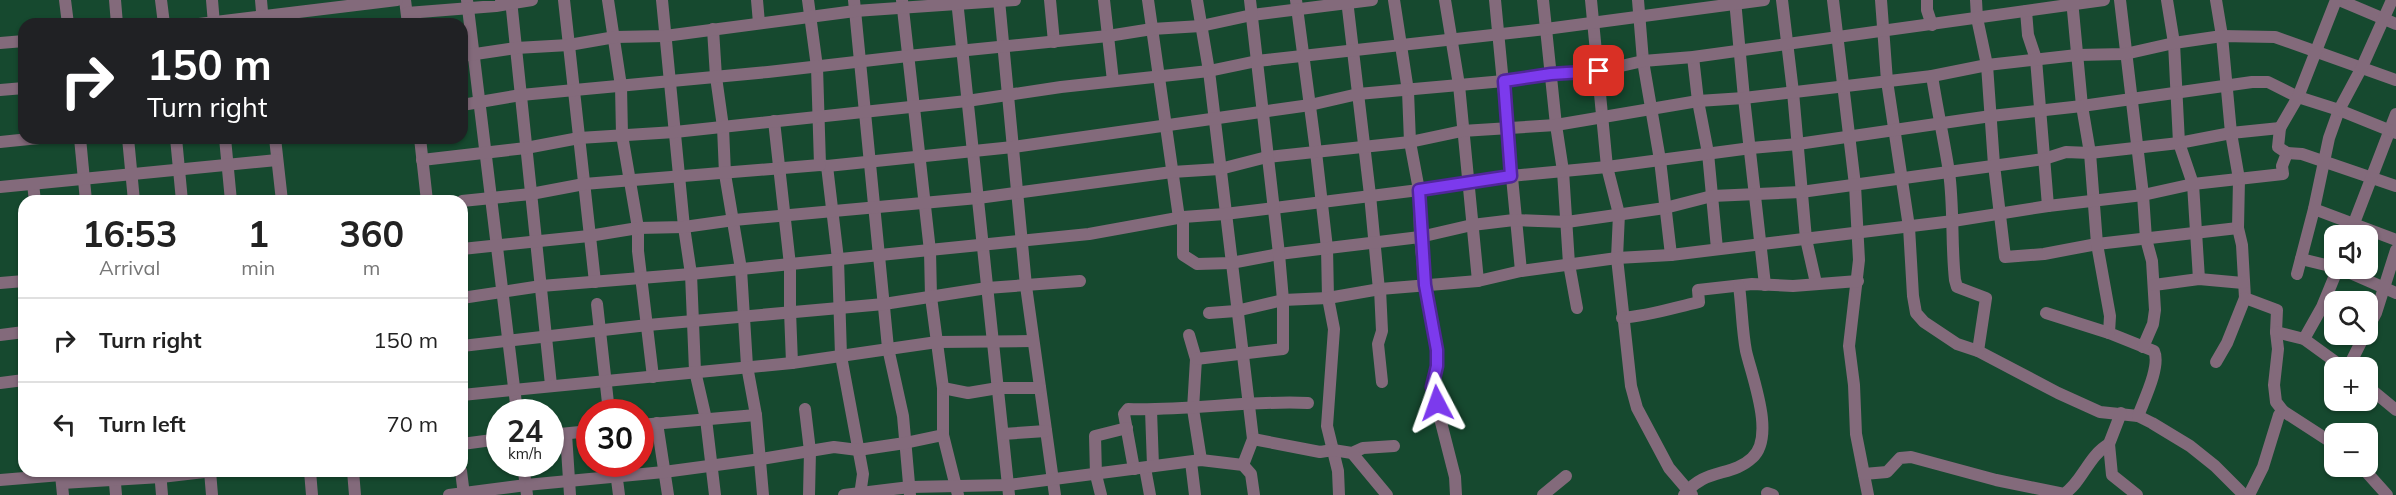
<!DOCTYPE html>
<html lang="en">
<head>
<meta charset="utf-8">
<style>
	body { margin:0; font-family:Mulish,sans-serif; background:#f2f2f2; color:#222; height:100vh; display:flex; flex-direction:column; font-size:22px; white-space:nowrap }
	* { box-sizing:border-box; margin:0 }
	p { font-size:20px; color:#767676 }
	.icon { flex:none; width:33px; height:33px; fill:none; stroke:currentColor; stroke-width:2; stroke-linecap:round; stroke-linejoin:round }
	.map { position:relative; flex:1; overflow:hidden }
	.panel { position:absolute; left:18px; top:195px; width:450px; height:282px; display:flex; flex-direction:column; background:#fff; border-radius:18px; box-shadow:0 2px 4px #0004 }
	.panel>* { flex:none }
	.top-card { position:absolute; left:18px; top:18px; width:450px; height:126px; border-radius:18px; box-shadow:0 2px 4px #0004; background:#202124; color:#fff; overflow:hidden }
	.fabs { position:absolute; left:2324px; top:225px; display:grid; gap:12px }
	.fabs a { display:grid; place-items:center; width:54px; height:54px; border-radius:12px; background:#fff; box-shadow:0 2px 4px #0004; font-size:30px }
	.speed { position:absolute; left:486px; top:399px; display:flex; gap:12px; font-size:30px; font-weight:700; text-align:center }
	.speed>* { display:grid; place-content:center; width:78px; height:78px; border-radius:50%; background:#fff; box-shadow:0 2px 4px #0004; line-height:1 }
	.speed small { font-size:15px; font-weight:400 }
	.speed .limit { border:9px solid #d22; background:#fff; color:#111 }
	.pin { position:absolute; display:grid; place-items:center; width:51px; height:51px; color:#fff; margin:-26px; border-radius:12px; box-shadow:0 3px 9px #0006 }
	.me { position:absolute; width:66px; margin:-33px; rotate:356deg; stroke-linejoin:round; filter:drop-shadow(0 0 4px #0008) }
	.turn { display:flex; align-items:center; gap:21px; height:126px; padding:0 30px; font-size:27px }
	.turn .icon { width:78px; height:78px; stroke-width:2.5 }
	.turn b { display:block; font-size:42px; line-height:51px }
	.eta { display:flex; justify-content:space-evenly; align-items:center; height:102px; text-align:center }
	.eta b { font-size:36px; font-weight:700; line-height:42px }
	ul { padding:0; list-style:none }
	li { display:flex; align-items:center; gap:18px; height:84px; padding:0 30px; border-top:2px solid #e0e0e0 }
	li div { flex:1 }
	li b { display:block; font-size:22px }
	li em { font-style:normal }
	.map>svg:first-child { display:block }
</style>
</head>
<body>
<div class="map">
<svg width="2396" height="495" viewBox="0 0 2396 495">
	<rect width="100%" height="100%" fill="#16492f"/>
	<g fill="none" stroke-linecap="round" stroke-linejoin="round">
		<g stroke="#836a7b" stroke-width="12">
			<polyline points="65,0 68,24"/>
			<polyline points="115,0 117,24"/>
			<polyline points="161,0 164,24"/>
			<polyline points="212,0 214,24"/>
			<polyline points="261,0 263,23"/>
			<polyline points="405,0 408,24"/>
			<polyline points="467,0 517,412"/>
			<polyline points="511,0 551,385"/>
			<polyline points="564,0 595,282"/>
			<polyline points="608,0 621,86 622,135 638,228 638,251 653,377"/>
			<polyline points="662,0 684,227 691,274 695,371 706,419 715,495"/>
			<polyline points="757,0 759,23"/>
			<polyline points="808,0 817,67 820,165 827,166 838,259 841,356 863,474 860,495"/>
			<polyline points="854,0 888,348 903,416 910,495"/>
			<polyline points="902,0 930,251 931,297 943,388 943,435 958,495"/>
			<polyline points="957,0 1009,495"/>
			<polyline points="999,0 1026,286 1055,495"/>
			<polyline points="1050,0 1054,42"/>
			<polyline points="1104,0 1113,81"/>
			<polyline points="1148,0 1179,218"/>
			<polyline points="1197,0 1209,71 1253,439 1243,465"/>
			<polyline points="1296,0 1316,152 1327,248 1328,298 1334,329 1327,426 1338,471 1339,495"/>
			<polyline points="1347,0 1370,195 1379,290"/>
			<polyline points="1394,0 1408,91 1410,142 1419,190 1420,237 1425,285 1435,336 1437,366 1432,387 1455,477 1456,495"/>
			<polyline points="1445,0 1459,85 1478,281"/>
			<polyline points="1495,0 1521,271"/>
			<polyline points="1543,0 1556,125 1563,171 1569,264 1577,308"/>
			<polyline points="1591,0 1607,167 1619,214 1617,258 1631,386 1637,408 1669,468 1692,495"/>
			<polyline points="1638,0 1643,61 1660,160 1671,255"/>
			<polyline points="1735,0 1744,98 1765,285"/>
			<polyline points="1782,0 1793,92 1806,239 1816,283"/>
			<polyline points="1833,0 1855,185 1859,260 1849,346 1854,385 1856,434 1868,495"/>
			<polyline points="1881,0 1887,81 1909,227 1913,296 1916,313 1924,322 1957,344 1978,351 2058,393 2100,412 2138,416 2152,423 2190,446 2215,466 2244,495"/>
			<polyline points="1927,0 1927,10 1932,25"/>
			<polyline points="1976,0 1977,18 1987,65 1994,165 2005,257 2044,254 2097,244 2238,228"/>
			<path d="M 2072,0 L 2082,106 L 2090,153 L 2097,244 L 2110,316 L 2109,333 L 2154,351 C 2161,366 2144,400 2138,416"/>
			<polyline points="2120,0 2143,195 2146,239 2152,261 2155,310 2153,324 2143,347"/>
			<polyline points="2167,0 2174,43 2179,143 2193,184 2199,279"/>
			<polyline points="2216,0 2222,36 2231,133 2239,179 2238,228 2242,245 2245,298 2277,310 2276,332 2278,349 2274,385 2276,402 2283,411 2279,415 2263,467 2249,495"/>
			<polyline points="2339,0 2396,24"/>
			<polyline points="2026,11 2028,35 2036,59 2048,206"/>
			<polyline points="407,13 496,6 532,0"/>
			<polyline points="199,24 397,0"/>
			<polyline points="713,29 716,77 723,127 725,174 741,269 747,366 756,415 763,495"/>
			<polyline points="0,43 24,41"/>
			<polyline points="462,56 516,48 569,45 615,37 665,36 855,11 1015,0"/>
			<polyline points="1693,57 1698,101 1708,153 1717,249"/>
			<path d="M 1932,76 C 1937,108 1944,140 1949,172 C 1954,208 1951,244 1955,280 L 1957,287 L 1986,298 L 1978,351"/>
			<polyline points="0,90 24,88"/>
			<polyline points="462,105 521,95 768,72 908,56 1108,36 1152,29 1201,26 1252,15 1372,0"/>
			<polyline points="774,121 790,265 790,311 792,363"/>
			<polyline points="80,138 86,201"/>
			<polyline points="128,138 134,201"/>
			<polyline points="176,138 182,201"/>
			<polyline points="225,138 231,201"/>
			<polyline points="275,138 282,201"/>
			<polyline points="420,138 427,201"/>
			<polyline points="0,142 39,138"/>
			<polyline points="2287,153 2302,154 2396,186"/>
			<polyline points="422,160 526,148 579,138 675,132 967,101 1061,87 1209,71 1257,61 1546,29 1764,0"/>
			<polyline points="827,166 1013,147 1310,105 1358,94 1504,81 1551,74 1599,71 1643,61 1693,57 2104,0"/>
			<polyline points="33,184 35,201"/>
			<polyline points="0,187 277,160"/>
			<polyline points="462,201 531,194 584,184 820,165"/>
			<polyline points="2314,209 2396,240"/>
			<polyline points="1183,217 1183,255 1197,264 1231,263 1279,254 1420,237 1472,225 1514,220 1567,222 1665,208 1712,196 1801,192 2044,159 2066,152 2090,153 2179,143 2231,133 2280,128"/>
			<polyline points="2349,236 2396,114"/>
			<polyline points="462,249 589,236 638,228 684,227 734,220 978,198 1172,172 1220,169 1267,157 1410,142 1462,131 1556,125 1698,101 1744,98 1932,76 1987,65 2077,55 2125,54 2174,43 2222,36 2275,37 2396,80"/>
			<polyline points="2301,259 2334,267"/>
			<polyline points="2339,268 2396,293"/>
			<polyline points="2297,274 2314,209 2329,138 2339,110 2362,67 2392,0"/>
			<polyline points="0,283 24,281"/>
			<polyline points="2154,285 2199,279 2243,283"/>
			<polyline points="1380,289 1382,331 1378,344 1382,382"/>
			<polyline points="462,298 541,286 691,274 1089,234 1183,217 1225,214 1419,190 1511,176 1607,167 1751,148 1798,144 1991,116 2082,106 2252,82 2268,82 2298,97 2339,110 2396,133"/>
			<polyline points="597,304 609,412"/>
			<polyline points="1209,313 1236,311 1283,300 1328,298 1380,289 1478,281 1521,271 1617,258 1671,255 1953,221 2048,206 2143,195 2193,184 2283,174 2282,166 2287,153 2278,147 2280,128 2298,97 2336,0"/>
			<polyline points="2046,313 2109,333"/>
			<path d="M 1622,318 C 1648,316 1673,308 1699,302 L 1698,290 L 1752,284 L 1793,286 L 1858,281"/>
			<polyline points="2367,330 2376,313 2396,250"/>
			<polyline points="2276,332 2304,339 2344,368"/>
			<polyline points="0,335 24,332"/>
			<polyline points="1189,335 1196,359 1193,409 1201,460"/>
			<polyline points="2304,339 2322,307 2338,268"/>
			<polyline points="462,346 648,325 884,304 987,288 1080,281"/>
			<polyline points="1196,359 1283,349 1283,300 1279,254 1250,0"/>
			<polyline points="2216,362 2227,343 2245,298"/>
			<polyline points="2348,368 2365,334"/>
			<polyline points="0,383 24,380"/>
			<polyline points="2367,386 2396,410"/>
			<polyline points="943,388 968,393 998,388 1040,388"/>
			<polyline points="462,395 792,363 937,342 1033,341"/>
			<polyline points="805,409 810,451 809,495"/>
			<polyline points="1151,410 1153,466"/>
			<polyline points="2283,411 2334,444"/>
			<polyline points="2121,413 2109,444 2112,475 2137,495"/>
			<polyline points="657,423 668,495"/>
			<polyline points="640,425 756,415"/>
			<polyline points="566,434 570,495"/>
			<polyline points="1003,434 1046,431"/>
			<polyline points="550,435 590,431"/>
			<polyline points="1253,439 1320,452 1333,450 1352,453 1363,448 1394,446"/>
			<polyline points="462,444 500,439"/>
			<polyline points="1352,453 1387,495"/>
			<polyline points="1191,462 1195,495"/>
			<polyline points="523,464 527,495"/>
			<polyline points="615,464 619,495"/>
			<polyline points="2361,466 2387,495"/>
			<polyline points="1145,468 1150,495"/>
			<path d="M 1134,469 L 1124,414 L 1128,409 C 1188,411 1248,400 1308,403"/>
			<polyline points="160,471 162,495"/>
			<polyline points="210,471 212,495"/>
			<polyline points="310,471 312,495"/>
			<polyline points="353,471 355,495"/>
			<polyline points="461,471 464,495"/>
			<polyline points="114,472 116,495"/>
			<path d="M 1864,474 L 1887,472 L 1900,458 L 1911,457 L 1996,480 L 2064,494 C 2083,481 2088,456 2109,444"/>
			<polyline points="61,475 63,495"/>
			<polyline points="0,480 61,475"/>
			<polyline points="62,483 161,477 213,471"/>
			<polyline points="1767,493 1773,495"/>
			<polyline points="449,495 526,485 664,472 761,459 834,447 858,450 905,443 943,435"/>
			<polyline points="844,495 910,487 1008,485 1201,460 1243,465 1251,474 1254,495"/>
			<polyline points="1101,495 1096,475 1095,436 1127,428"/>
			<polyline points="1543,495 1566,476"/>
			<path d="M 1684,495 C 1704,468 1732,477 1752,458 C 1776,437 1752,377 1746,351 C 1742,330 1742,308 1739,286"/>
		</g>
	</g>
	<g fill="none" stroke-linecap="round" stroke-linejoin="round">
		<defs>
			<polyline id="route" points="1437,403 1432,387 1437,366 1437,350 1425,285 1419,190 1511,176 1504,81 1551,74 1599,71"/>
		</defs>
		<use href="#route" stroke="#51269a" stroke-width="15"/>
		<use href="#route" stroke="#7c3aed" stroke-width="10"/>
	</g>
</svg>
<div class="fabs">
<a><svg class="icon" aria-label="sound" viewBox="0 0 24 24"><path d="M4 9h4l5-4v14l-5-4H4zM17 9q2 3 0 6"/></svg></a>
<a><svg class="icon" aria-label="search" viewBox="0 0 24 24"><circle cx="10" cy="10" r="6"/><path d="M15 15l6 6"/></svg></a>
<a>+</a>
<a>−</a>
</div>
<div class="speed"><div>24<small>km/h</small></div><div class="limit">30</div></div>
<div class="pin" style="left:1599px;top:71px;background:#d93025"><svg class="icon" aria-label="arrive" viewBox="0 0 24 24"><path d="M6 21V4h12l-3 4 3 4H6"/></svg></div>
<svg class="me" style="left:1437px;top:403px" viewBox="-20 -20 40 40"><path d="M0-17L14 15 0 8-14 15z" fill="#7c3aed" stroke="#fff" stroke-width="4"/></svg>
<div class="top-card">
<div class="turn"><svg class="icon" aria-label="right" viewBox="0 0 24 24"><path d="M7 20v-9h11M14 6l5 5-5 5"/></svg><div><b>150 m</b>Turn right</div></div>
</div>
<section class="panel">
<div class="eta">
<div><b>16:53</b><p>Arrival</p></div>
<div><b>1</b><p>min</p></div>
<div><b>360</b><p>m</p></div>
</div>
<ul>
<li><svg class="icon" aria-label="right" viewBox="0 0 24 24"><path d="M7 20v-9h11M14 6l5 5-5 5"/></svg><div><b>Turn right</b></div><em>150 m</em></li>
<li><svg class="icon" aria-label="left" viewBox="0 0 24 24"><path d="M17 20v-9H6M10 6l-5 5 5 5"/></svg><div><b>Turn left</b></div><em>70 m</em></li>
</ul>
</section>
</div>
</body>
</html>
